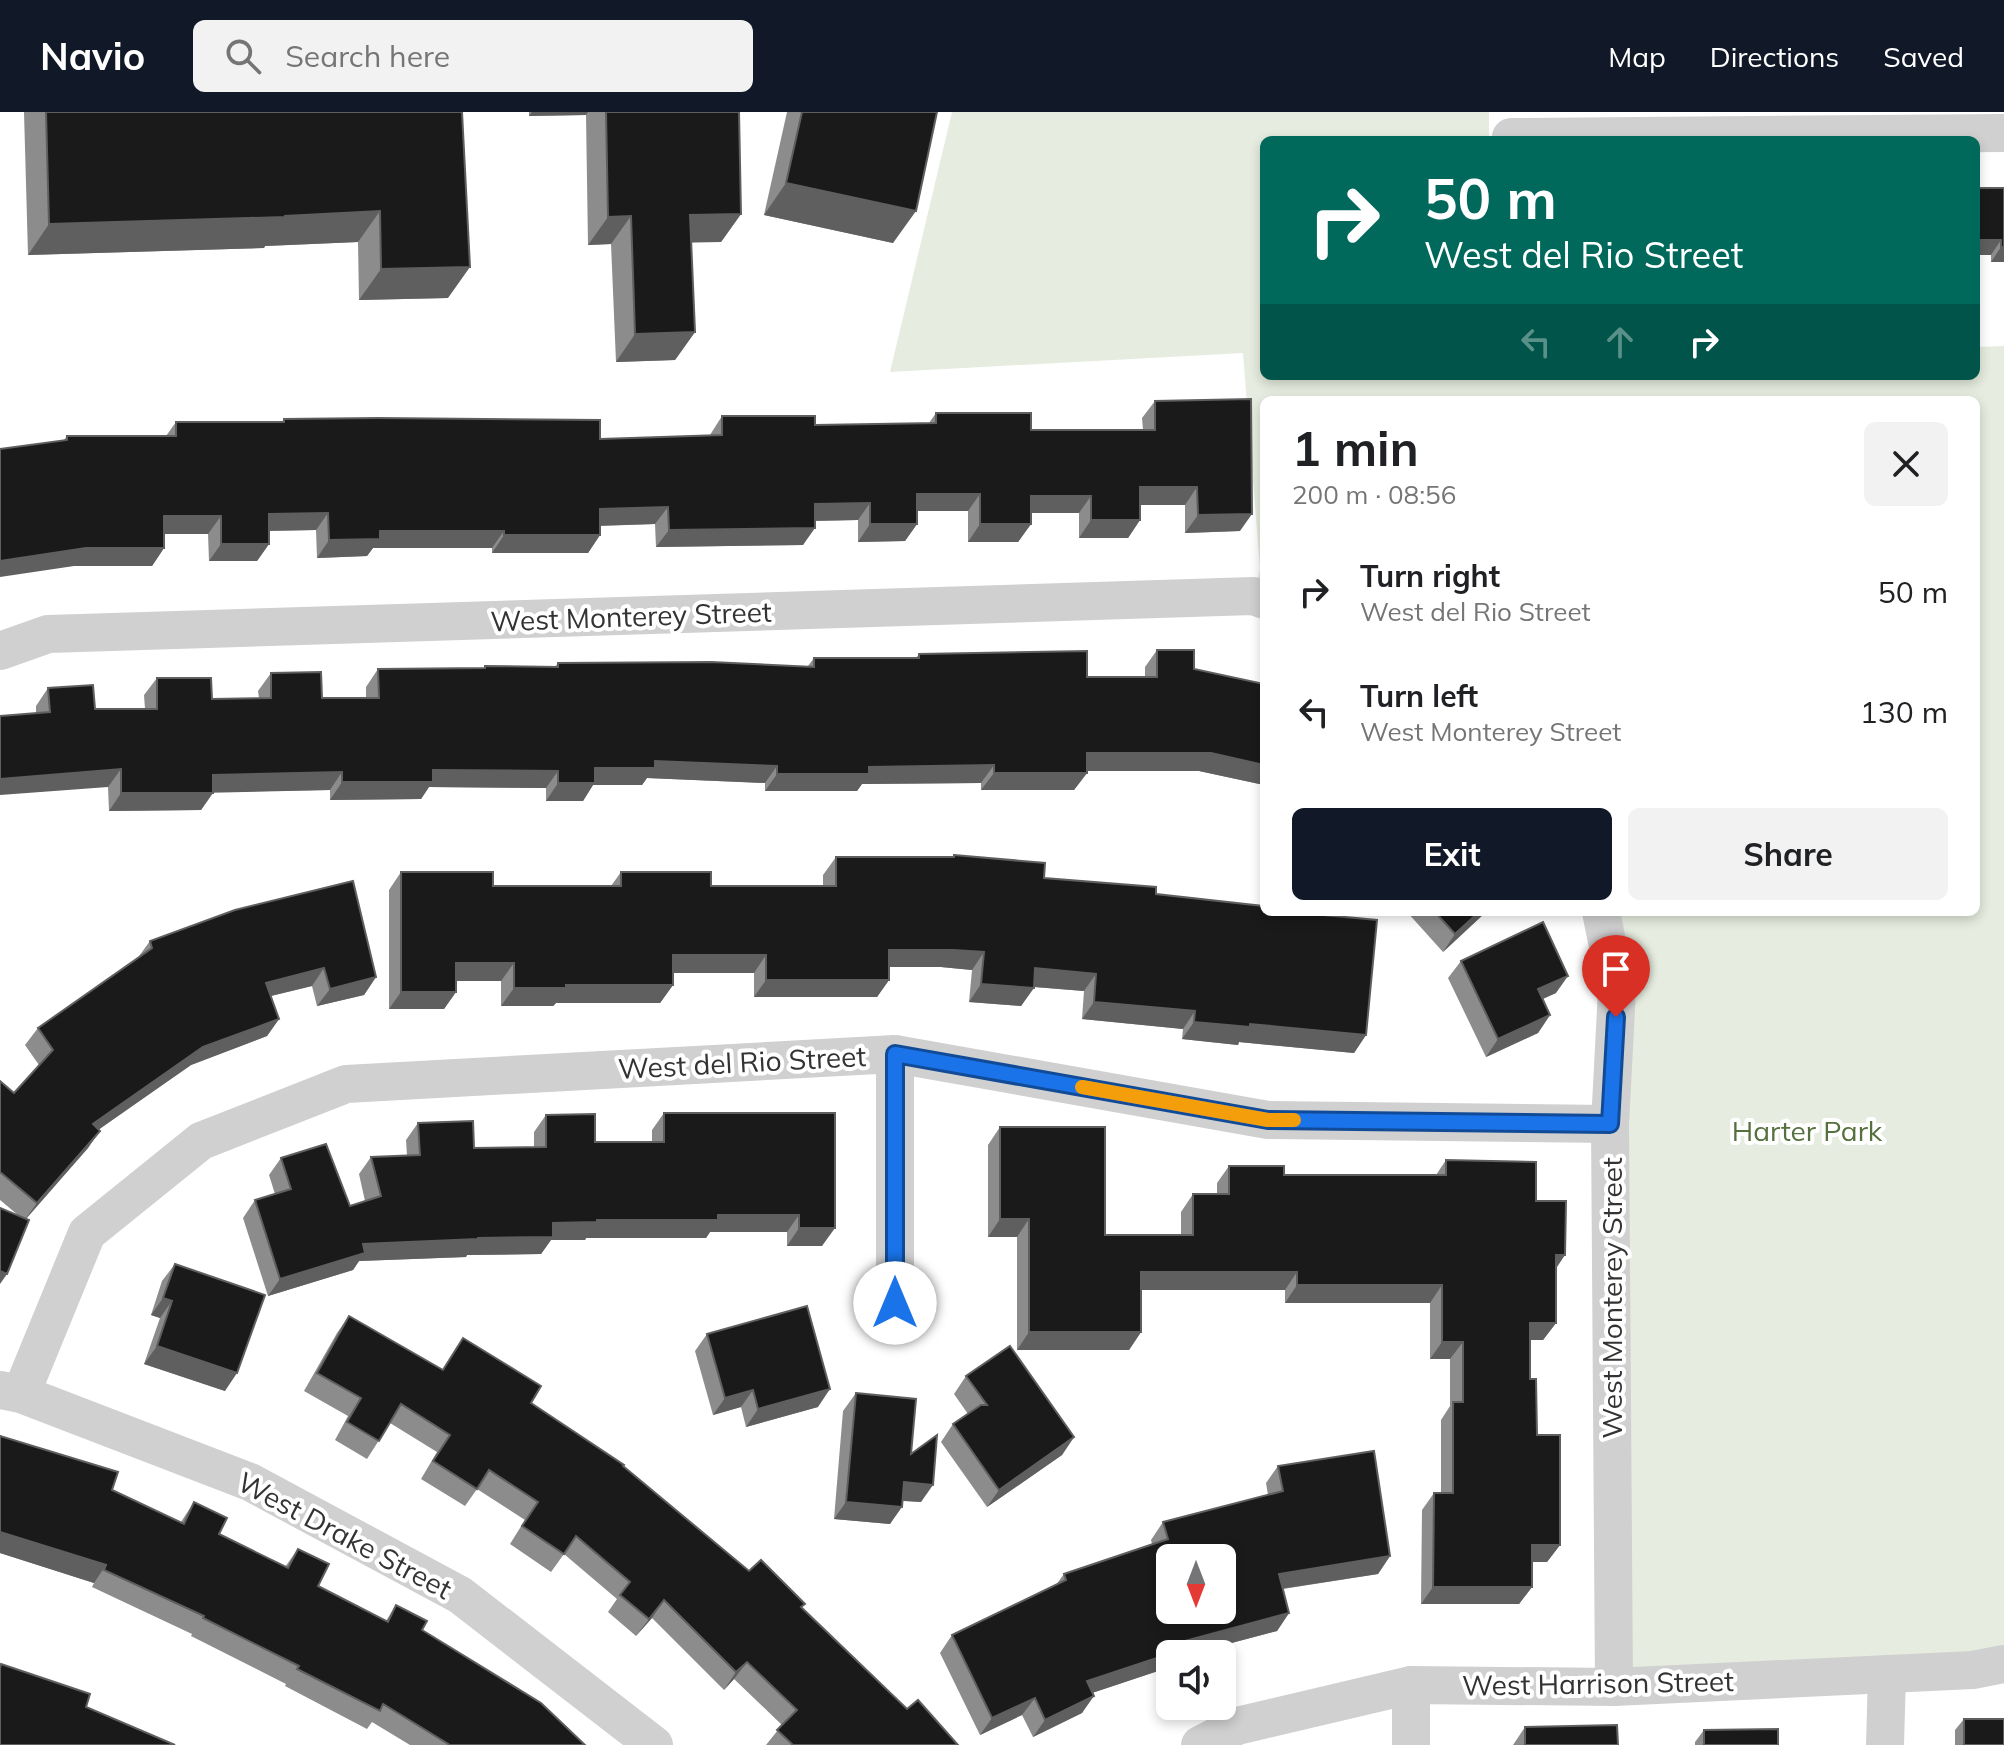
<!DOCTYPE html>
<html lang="en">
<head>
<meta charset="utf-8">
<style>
	body { margin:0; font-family:Mulish,sans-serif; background:#f2f2f2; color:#202124; height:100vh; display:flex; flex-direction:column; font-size:30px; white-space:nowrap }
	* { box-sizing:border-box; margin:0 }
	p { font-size:26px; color:#757577 }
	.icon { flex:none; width:44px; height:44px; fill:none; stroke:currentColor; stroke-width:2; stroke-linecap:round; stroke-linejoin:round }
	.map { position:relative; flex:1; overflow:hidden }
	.sheet { position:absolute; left:1260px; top:284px; width:720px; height:520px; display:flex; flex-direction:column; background:#fff; border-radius:12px; box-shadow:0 4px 12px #0003 }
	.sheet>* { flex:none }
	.guide { position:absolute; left:1260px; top:24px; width:720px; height:244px; border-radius:12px; box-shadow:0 4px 12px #0003; background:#00695c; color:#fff; overflow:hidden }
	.needle { width:52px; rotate:180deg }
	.tools { position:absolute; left:1156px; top:1432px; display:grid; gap:16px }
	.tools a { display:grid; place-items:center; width:80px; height:80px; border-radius:12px; background:#fff; box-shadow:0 4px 12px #0003; font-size:40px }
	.pin { position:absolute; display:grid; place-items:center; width:68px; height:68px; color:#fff; margin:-82px -34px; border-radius:50% 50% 50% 0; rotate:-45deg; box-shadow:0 0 8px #0007 }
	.pin .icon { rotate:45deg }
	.me { position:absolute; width:88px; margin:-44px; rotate:0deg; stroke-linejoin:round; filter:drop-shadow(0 0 6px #0008) }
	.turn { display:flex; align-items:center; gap:28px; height:168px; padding:0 32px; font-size:36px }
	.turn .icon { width:104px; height:104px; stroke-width:2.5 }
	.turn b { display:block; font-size:56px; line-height:68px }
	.lanes { display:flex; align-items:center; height:76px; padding:0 32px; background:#0003; justify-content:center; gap:40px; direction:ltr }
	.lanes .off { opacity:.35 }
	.round { display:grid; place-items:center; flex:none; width:84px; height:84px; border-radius:12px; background:#f2f2f2 }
	.headline { display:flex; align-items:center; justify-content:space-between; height:136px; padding:0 32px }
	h1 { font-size:48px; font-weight:700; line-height:60px }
	.primary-button { display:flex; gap:16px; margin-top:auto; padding:16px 32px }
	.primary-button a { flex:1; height:92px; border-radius:12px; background:#111827; color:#fff; font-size:32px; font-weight:700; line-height:92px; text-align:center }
	.primary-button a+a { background:#f2f2f2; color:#202124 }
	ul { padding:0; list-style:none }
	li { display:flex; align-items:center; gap:24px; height:120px; padding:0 32px }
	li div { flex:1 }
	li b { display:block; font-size:30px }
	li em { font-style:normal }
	header { display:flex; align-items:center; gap:48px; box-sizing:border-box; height:112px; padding:0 40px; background:#111827; color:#fff }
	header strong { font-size:38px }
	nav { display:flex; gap:44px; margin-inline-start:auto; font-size:28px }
	.search { width:560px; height:72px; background:#f2f2f2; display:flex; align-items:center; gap:20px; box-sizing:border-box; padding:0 28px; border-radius:12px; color:#757577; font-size:30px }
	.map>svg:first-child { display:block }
</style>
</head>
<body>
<header>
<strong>Navio</strong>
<div class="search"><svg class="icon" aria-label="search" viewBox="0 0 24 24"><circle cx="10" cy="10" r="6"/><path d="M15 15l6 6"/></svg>Search here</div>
<nav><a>Map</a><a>Directions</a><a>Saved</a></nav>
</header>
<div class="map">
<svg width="2004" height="1633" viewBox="0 0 2004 1633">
	<rect width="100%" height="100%" fill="#fff"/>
	<polygon fill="#e6ecdf" points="952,0 1489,0 1489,28 1264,28 1264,264 1976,264 1976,235 2004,234 2004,1552 1614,1575 1601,800 1976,800 1976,288 1264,288 1264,488 1253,484 1260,457 1243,241 890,260"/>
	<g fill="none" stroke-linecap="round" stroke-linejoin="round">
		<g stroke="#d0d0d0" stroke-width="38">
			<polyline points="1511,25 2004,21"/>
			<polyline points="0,539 48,522 1253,484 1264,488"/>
			<polyline points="1601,800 1617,878 1610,1012 1614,1575"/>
			<polyline points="895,942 895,1191"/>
			<polyline points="0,1278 21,1282 250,1370 460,1483 654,1633"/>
			<polyline points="21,1282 87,1121 201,1029 346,972 895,942 1268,1008 1610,1012"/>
			<polyline points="1200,1633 1237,1614 1411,1573 1614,1575 1973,1558 2004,1552"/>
			<polyline points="1411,1633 1411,1573"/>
			<polyline points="1885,1633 1887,1562"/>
		</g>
	</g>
	<g fill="#8c8c8c">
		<polygon points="24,0 462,0 448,186 359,188 358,130 265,134 264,136 28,143"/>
		<polygon points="529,0 739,0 741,102 721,130 691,130 695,220 675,248 616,250 611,132 588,133 586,3 529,4"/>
		<polygon points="787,0 937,0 893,131 764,103"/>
		<polygon points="2004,76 2004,150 1991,150 1991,143 1976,143"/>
		<polygon points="1155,289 1240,419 1185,421 1185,393 1140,393 1140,408 1128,426 1079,426 1079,401 1031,401 1031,412 1018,430 968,430 968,399 917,399 917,412 905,429 858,430 858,408 815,409 803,433 656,435 655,412 600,414 600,423 588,441 492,441 492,436 373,436 367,444 317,446 316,418 269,419 269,432 257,449 209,449 208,422 164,422 164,436 152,454 74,454 64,328 67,324 166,324 176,310 282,310 284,307 600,327 710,323 722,304 815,313 929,311 936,301 1031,318 1143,318 1142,306"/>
		<polygon points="1157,538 1194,557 1261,571 1264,558 1264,673 1199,659 1087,659 1087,661 1074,678 981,678 981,671 862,672 857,679 765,679 765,671 647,666 642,673 593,673 583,689 546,689 546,676 429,675 421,687 330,688 330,678 213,680 201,698 109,699 108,675 36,601 36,594 48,576 95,597 145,597 144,583 157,566 212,587 259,586 258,579 271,561 322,586 366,586 366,575 378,557 484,556 485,554 555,555 558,551 808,554 814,546 916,546 919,542 1087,565 1145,565 1145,555"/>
		<polygon points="954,743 1044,766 1263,798 1366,923 1354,941 1239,930 1238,933 1182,927 1183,917 1082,907 1084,879 1034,875 1021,894 969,890 972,858 941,855 889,855 889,868 877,885 754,885 754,861 673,861 673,873 660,891 556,891 553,894 501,894 501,869 456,869 456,880 444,897 389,897 389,778 401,760 493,774 611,774 621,760 711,774 823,774 823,763 836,745 952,745"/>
		<polygon points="235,798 376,865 364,883 317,894 312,874 271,884 279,907 267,924 191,953 99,1017 88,1036 26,1107 18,1103 0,1088 0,969 14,981 39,953 25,933 38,916 137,847 150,829"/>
		<polygon points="1407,800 1486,800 1443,840"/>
		<polygon points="1461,849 1556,881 1543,887 1550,903 1538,921 1486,945 1448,866"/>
		<polygon points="664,1001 835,1001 822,1134 787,1134 787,1120 710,1120 706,1126 586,1126 585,1128 551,1128 541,1142 467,1143 466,1145 359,1149 353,1158 268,1184 243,1106 255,1088 275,1082 269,1063 281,1046 350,1094 365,1089 359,1062 371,1045 407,1044 406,1028 418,1011 474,1036 534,1035 534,1020 546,1003 595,1030 652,1030 652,1018"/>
		<polygon points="1000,1015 1105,1123 1181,1123 1181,1100 1193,1082 1217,1082 1217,1071 1229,1054 1284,1063 1436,1063 1446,1048 1536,1089 1556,1156 1556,1211 1543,1228 1530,1228 1530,1267 1537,1323 1560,1433 1547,1450 1532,1450 1532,1475 1519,1492 1421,1492 1422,1398 1434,1381 1441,1381 1441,1308 1450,1294 1450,1247 1430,1247 1430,1191 1285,1191 1285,1178 1141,1178 1141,1220 1129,1238 1017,1238 1017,1125 988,1125 988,1033"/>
		<polygon points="175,1152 225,1279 144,1252 160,1206 151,1203 162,1169"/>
		<polygon points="349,1204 442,1258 463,1226 531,1291 623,1354 749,1459 802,1496 907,1597 958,1633 766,1633 782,1613 734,1567 724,1578 652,1506 636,1524 608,1500 617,1487 564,1442 551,1460 510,1432 525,1408 477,1377 465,1394 421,1367 437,1340 390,1311 367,1347 335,1328 348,1304 304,1279 337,1221"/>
		<polygon points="707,1222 818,1295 746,1315 741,1295 713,1303 695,1239"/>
		<polygon points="966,1264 1074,1325 1062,1343 987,1395 941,1330 953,1312 968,1302 954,1282"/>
		<polygon points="856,1281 911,1342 921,1390 903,1389 890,1412 834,1407 843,1299"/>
		<polygon points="0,1324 181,1410 194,1390 219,1422 285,1455 298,1437 318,1474 386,1509 396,1493 422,1518 585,1633 410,1633 372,1610 367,1617 285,1574 286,1572 191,1524 192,1522 92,1475 94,1471 0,1441"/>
		<polygon points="1278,1354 1390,1444 1378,1462 1283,1477 1289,1501 1277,1519 1190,1542 1170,1542 1170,1555 1092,1581 1082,1601 1033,1625 1022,1603 980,1623 940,1541 952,1523 1056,1473 1064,1462 1152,1432 1151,1428 1163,1410 1268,1383 1266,1371"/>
		<polygon points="1964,1607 2004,1633 1955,1633 1955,1618"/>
		<polygon points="1525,1615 1618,1633 1513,1633"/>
		<polygon points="1704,1618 1778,1633 1695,1633 1695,1630"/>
	</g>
	<g fill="#5f5f5f">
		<polygon points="532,0 588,0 586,3 529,4"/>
		<polygon points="786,71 916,99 893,131 764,103"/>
		<polygon points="380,99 358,130 265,134 264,136 28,143 49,112"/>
		<polygon points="741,102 721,130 670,131 690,103"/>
		<polygon points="631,104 611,132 588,133 608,105"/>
		<polygon points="1976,128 2001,128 1991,143 1976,143"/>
		<polygon points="2001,135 2004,135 2004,150 1991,150"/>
		<polygon points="470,155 448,186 359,188 381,157"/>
		<polygon points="695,220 675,248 616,250 635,222"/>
		<polygon points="1140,375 1197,375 1185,393 1128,393"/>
		<polygon points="917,382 980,382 968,399 904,399"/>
		<polygon points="1031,384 1091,384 1079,401 1018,401"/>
		<polygon points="870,391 858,408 803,409 815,392"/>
		<polygon points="668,395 655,412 588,414 600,397"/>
		<polygon points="328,401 316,418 257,419 269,402"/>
		<polygon points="1252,402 1240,419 1185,421 1198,403"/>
		<polygon points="164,404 221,404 208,422 152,422"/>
		<polygon points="1091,408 1140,408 1128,426 1079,426"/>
		<polygon points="870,412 917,412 905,429 858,430"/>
		<polygon points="980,412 1031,412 1018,430 968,430"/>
		<polygon points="815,416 803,433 656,435 669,418"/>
		<polygon points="380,419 504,419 492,436 373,436 367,444 317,446 329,428"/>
		<polygon points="504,423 600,423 588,441 492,441"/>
		<polygon points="221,432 269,432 257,449 209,449"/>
		<polygon points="86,436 164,436 152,454 74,454 0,465 0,449"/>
		<polygon points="1087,641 1211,641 1264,653 1264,673 1199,659 1074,659"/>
		<polygon points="655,649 777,654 765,671 647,666 642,673 593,673 583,689 546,689 558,671 595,656"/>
		<polygon points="994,653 981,671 862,672 857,679 765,679 777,662 869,655"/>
		<polygon points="121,657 108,675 0,683 0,667"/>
		<polygon points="433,658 558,659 546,676 429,675 421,687 330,688 342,670"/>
		<polygon points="342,660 330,678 200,681 213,663"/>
		<polygon points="994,661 1087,661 1074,678 981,678"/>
		<polygon points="121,681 213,681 201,698 109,699"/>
		<polygon points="1479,800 1486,800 1443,840 1455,822"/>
		<polygon points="889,838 953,838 984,840 972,858 941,855 877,855"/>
		<polygon points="673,843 766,843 754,861 660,861"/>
		<polygon points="456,851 514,851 501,869 444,869"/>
		<polygon points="324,856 312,874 254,888 266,871"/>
		<polygon points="1035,856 1096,862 1084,879 1023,874"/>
		<polygon points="1568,864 1556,881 1526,894 1538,877"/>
		<polygon points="376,865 364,883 317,894 330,877"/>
		<polygon points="766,868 889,868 877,885 754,885"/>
		<polygon points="981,872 1034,876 1021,894 969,890"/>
		<polygon points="566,873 673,873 660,891 556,891 553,894 501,894 514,876"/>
		<polygon points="401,880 456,880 444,897 389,897"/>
		<polygon points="1094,890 1195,899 1183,917 1082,907"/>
		<polygon points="1550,903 1538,921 1486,945 1498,927"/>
		<polygon points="279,907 267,924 191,953 81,1030 93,1012 203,935"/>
		<polygon points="1194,910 1250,912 1366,923 1354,941 1239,930 1238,933 1182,927"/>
		<polygon points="100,1019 88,1036 24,1109 37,1091"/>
		<polygon points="718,1103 799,1103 787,1120 710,1120 706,1126 586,1126 585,1128 551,1128 541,1142 467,1143 466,1145 359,1149 353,1158 268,1184 280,1167 363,1132 478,1126 553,1111"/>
		<polygon points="1000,1107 1029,1107 1017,1125 988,1125"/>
		<polygon points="799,1116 835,1116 822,1134 787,1134"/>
		<polygon points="1556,1143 1565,1143 1553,1161"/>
		<polygon points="0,1159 7,1162 0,1172"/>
		<polygon points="1141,1160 1297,1160 1285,1178 1129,1178"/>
		<polygon points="1297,1173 1442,1173 1430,1191 1285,1191"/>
		<polygon points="163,1186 172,1189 160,1206 151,1203"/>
		<polygon points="1530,1211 1556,1211 1543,1228 1518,1228"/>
		<polygon points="1029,1220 1141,1220 1129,1238 1017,1238"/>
		<polygon points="1442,1230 1463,1230 1450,1247 1430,1247"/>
		<polygon points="157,1234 237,1261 225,1279 144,1252"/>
		<polygon points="830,1277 818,1295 746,1315 758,1297"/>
		<polygon points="753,1278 741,1295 713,1303 725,1286"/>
		<polygon points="1074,1325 1062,1343 987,1395 999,1378"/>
		<polygon points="904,1370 933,1373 921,1390 892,1388"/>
		<polygon points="846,1390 902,1395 890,1412 834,1407"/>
		<polygon points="0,1420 106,1453 94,1471 0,1441"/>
		<polygon points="1532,1433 1560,1433 1547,1450 1519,1450"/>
		<polygon points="1390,1444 1378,1462 1266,1479 1279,1462"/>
		<polygon points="1433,1475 1532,1475 1519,1492 1421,1492"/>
		<polygon points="664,1488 652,1506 636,1524 649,1507"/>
		<polygon points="1289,1501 1277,1519 1190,1542 1170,1542 1170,1555 1074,1587 1087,1569 1185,1529"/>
		<polygon points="747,1550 734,1567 724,1578 736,1560"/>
		<polygon points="1094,1584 1082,1601 1033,1625 1045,1608"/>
		<polygon points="1035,1586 1022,1603 980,1623 992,1606"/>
	</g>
	<g fill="#1a1a1a" stroke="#5f5f5f" stroke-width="2" fill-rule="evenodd">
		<polygon points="46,0 462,0 470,155 381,157 380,99 285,104 285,105 49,112"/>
		<polygon points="606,0 739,0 741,102 690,103 695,220 635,222 631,104 608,105"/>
		<polygon points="802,0 937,0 916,99 786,71"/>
		<polygon points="1976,76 2004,76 2004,135 2001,135 2001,128 1976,128"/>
		<polygon points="1251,287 1252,402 1198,403 1197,375 1140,375 1140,408 1091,408 1091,384 1031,384 1031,412 980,412 980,382 917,382 917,412 870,412 870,391 815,392 815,416 669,418 668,395 600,397 600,423 504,423 504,419 380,419 380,427 329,428 328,401 269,402 269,432 221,432 221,404 164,404 164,436 86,436 0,449 0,337 67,328 67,324 176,324 176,310 284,310 284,307 378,306 600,308 600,327 722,323 722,304 815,304 815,313 936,311 936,301 1031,301 1031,318 1155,318 1155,289"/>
		<polygon points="1157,538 1194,538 1194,557 1264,572 1264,653 1211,641 1087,641 1087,661 994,661 994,653 869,655 869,662 777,662 777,654 655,649 655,656 595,656 595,671 558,671 558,659 433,658 433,670 342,670 342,660 213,663 213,681 121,681 121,657 0,667 0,604 50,600 48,576 93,573 95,597 157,597 157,566 211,566 212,587 271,586 271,561 321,560 322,586 379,586 378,557 485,556 485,554 558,555 558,551 711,550 814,555 814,546 919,546 919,542 1087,539 1087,565 1157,565"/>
		<polygon points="954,743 1045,751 1044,766 1156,775 1156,782 1263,794 1264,800 1290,800 1377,808 1366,923 1250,912 1250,915 1194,910 1195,899 1094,890 1096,862 1035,856 1034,876 981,872 984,840 953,838 889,838 889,868 766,868 766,843 673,843 673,873 566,873 566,876 514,876 514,851 456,851 456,880 401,880 401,760 493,760 493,774 621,774 621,760 711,760 711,774 836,774 836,745 954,745"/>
		<polygon points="353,769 376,865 330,877 324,856 266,871 279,907 203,935 93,1012 100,1019 37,1091 0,1060 0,969 14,981 53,938 38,916 152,836 150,829 235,798"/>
		<polygon points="1435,800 1479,800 1455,822"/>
		<polygon points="1543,810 1568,864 1538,877 1550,903 1498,927 1461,849"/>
		<polygon points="664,1001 835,1001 835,1116 799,1116 799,1103 718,1103 718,1108 597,1108 597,1110 553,1111 553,1125 478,1126 478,1127 363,1132 365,1141 280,1167 255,1088 291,1077 281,1046 326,1032 350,1094 381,1084 371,1045 420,1043 418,1011 473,1009 474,1036 546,1035 546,1003 595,1002 595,1030 664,1030"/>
		<polygon points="1000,1015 1105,1015 1105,1123 1193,1123 1193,1082 1229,1082 1229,1054 1284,1054 1284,1063 1446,1063 1446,1048 1536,1050 1536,1089 1566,1089 1565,1143 1556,1143 1556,1211 1530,1211 1530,1267 1536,1267 1537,1323 1560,1323 1560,1433 1532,1433 1532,1475 1433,1475 1434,1381 1453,1381 1453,1290 1463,1290 1463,1230 1442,1230 1442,1173 1297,1173 1297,1160 1141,1160 1141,1220 1029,1220 1029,1107 1000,1107"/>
		<polygon points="0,1096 29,1108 7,1162 0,1159"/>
		<polygon points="175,1152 265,1183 237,1261 157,1234 172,1189 163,1186"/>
		<polygon points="807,1194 830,1277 758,1297 753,1278 725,1286 707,1222"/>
		<polygon points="349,1204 443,1258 463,1226 541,1274 531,1291 624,1353 623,1354 749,1459 761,1448 805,1492 801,1495 907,1597 918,1588 958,1633 793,1633 777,1618 797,1598 747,1550 736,1560 664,1488 649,1507 620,1483 630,1470 576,1424 564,1442 522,1414 538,1390 489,1358 477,1377 433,1349 450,1323 401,1292 379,1329 347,1310 361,1286 317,1261"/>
		<polygon points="1010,1234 1074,1325 999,1378 953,1312 981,1293 987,1293 966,1264"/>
		<polygon points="856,1281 916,1287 911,1342 937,1323 933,1373 904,1370 902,1395 846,1390"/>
		<polygon points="0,1324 118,1360 112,1378 184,1412 194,1390 227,1406 219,1422 288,1456 298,1437 329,1452 318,1474 388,1510 396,1493 427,1509 422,1518 541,1591 585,1633 450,1633 383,1592 380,1599 297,1557 299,1554 203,1506 204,1504 104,1458 106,1453 0,1420"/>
		<path d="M 1374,1339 L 1390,1444 L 1279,1462 L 1289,1501 L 1185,1529 L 1187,1536 L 1087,1569 L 1094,1584 L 1045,1608 L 1035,1586 L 992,1606 L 952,1523 L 1066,1468 L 1064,1462 L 1168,1427 L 1163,1410 L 1283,1379 L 1278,1354 ZM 1170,1446 L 1222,1446 L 1222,1498 L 1170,1498 Z"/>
		<polygon points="1,1552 90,1582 86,1595 175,1633 0,1633 0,1556"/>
		<rect x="1964" y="1607" width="40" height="26"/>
		<polygon points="1617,1613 1618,1633 1525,1633 1525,1615"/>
		<polygon points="1778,1617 1778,1633 1704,1633 1704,1618"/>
	</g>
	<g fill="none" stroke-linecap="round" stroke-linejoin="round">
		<defs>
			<polyline id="route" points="895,1191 895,942 1268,1008 1610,1012 1616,905"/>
		</defs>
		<use href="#route" stroke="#114b97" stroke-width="20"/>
		<use href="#route" stroke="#1a73e8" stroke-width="14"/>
		<polyline stroke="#f59e0b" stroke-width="14" points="1082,975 1268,1008 1294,1008"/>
	</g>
	<g text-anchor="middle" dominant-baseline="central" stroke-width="8" stroke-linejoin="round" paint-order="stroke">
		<g font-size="28" fill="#333" stroke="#fff">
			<text transform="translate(631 504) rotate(-2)">West Monterey Street</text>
			<text transform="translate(742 950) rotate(-3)">West del Rio Street</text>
			<text transform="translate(1611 1186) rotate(-90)">West Monterey Street</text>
			<text transform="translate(345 1423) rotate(28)">West Drake Street</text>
			<text transform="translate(1598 1571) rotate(-1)">West Harrison Street</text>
		</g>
		<g font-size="28" fill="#56703f" stroke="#fff">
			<text x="1807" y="1018">Harter Park</text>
		</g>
	</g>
</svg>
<div class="tools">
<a><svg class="needle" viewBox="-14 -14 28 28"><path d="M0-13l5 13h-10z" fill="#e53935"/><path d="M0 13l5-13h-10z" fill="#757577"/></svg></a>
<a><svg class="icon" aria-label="sound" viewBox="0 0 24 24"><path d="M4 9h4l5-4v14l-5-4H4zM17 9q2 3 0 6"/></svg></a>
</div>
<div class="pin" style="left:1616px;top:905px;background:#d93025"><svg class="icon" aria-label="arrive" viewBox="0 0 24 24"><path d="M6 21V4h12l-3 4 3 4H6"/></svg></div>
<svg class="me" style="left:895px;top:1191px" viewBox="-20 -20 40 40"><circle r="19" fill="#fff"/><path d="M0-13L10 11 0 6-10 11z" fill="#1a73e8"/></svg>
<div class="guide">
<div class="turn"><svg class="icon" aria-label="right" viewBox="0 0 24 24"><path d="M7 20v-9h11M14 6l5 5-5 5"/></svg><div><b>50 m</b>West del Rio Street</div></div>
<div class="lanes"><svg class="icon off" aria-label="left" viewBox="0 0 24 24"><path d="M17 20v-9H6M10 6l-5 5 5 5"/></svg><svg class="icon off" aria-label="ahead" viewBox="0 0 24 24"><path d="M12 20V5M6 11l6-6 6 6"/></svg><svg class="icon" aria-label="right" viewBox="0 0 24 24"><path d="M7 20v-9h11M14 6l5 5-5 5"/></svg></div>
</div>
<section class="sheet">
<div class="headline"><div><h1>1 min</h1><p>200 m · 08:56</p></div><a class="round"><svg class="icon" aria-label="close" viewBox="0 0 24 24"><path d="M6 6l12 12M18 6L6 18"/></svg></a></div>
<ul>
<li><svg class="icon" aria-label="right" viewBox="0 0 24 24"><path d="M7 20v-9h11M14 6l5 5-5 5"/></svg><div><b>Turn right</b><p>West del Rio Street</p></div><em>50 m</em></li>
<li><svg class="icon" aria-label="left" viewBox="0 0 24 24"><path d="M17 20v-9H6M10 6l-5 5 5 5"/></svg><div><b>Turn left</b><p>West Monterey Street</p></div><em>130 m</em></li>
</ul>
<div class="primary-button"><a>Exit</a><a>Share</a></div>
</section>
</div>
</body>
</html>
